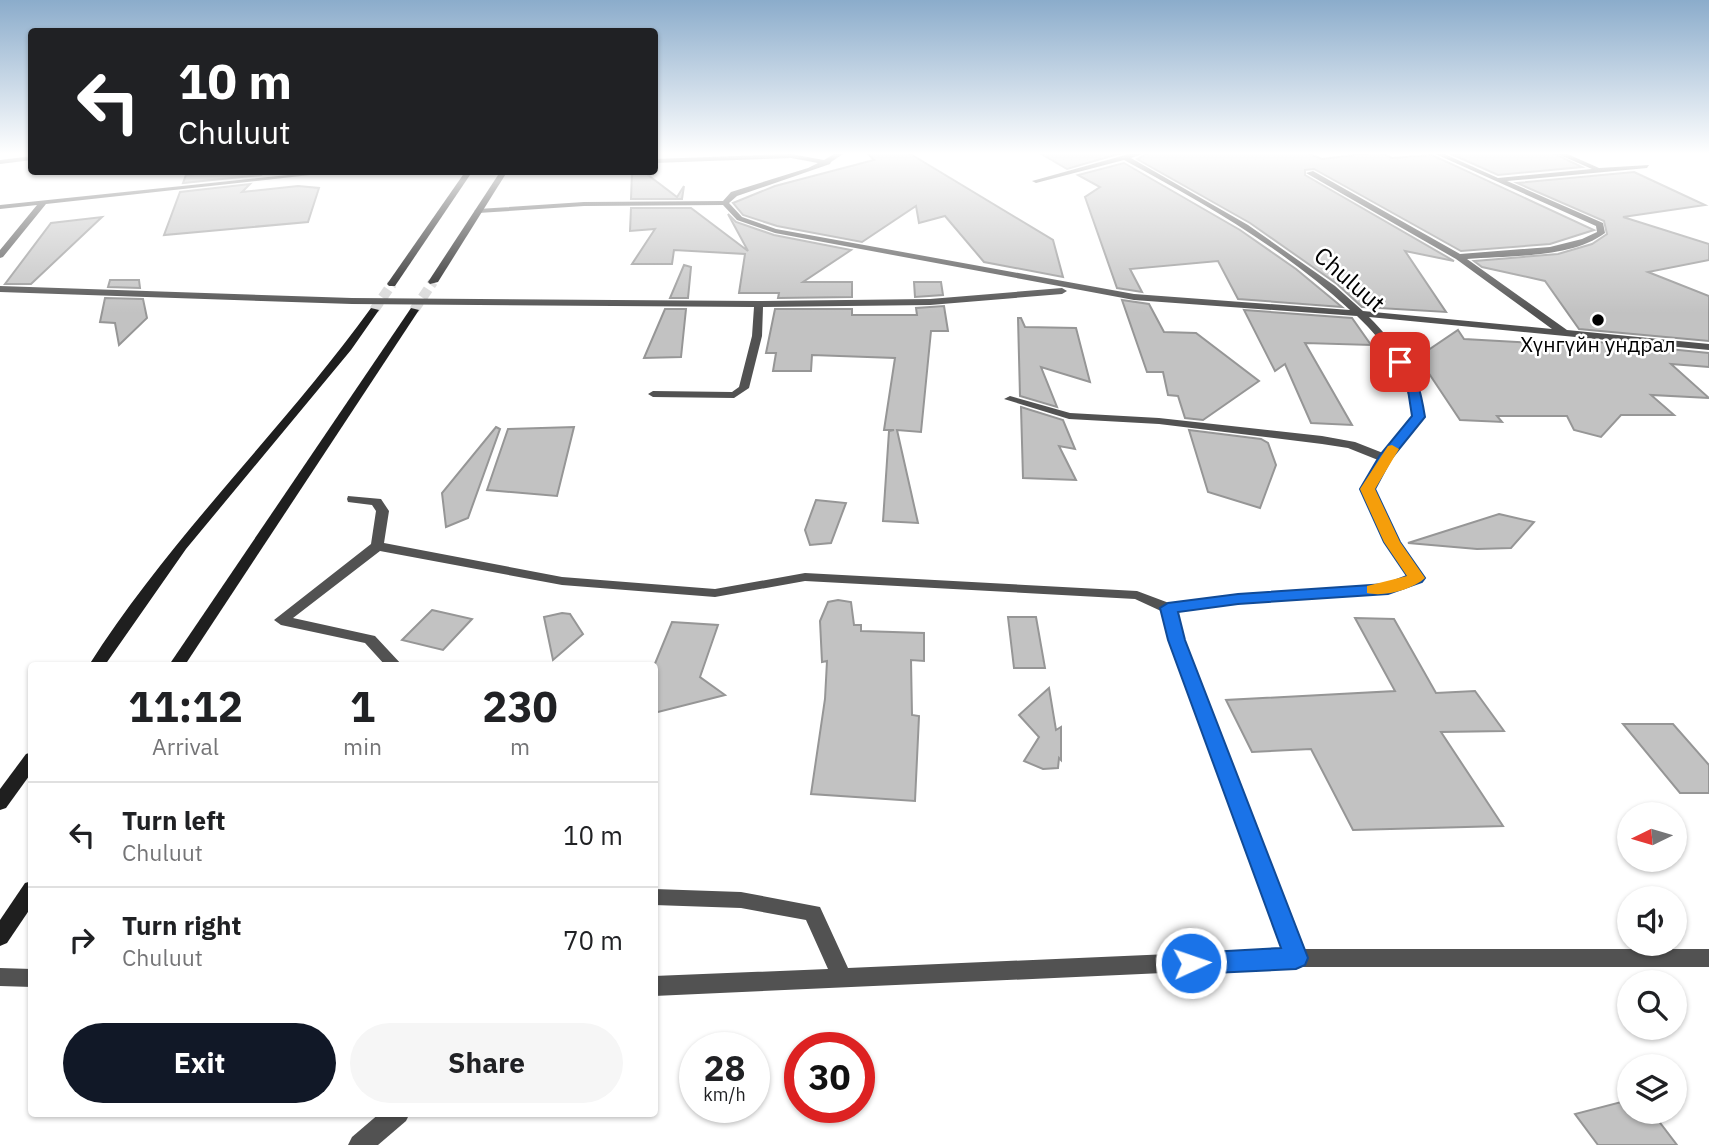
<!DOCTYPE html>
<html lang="en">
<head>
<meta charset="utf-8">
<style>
	body { margin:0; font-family:"IBM Plex Sans",sans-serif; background:#f6f6f6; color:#202124; height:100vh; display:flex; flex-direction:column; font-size:26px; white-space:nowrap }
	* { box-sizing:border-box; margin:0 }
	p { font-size:23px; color:#757577 }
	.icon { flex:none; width:38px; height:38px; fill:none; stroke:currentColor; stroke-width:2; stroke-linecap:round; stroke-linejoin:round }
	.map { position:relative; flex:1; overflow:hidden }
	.panel { position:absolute; left:28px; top:662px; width:630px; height:455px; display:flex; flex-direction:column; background:#fff; border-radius:7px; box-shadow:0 2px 5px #0004 }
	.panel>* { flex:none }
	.banner { position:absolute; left:28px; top:28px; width:630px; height:147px; border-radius:7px; box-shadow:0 2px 5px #0004; background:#202124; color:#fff; overflow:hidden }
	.needle { width:46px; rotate:265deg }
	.tools { position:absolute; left:1617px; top:802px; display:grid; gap:14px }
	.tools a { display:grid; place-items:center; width:70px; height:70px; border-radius:50%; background:#fff; box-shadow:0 2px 5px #0004; font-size:35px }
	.speed { position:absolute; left:679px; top:1032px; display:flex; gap:14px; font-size:35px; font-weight:700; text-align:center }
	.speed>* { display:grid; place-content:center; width:91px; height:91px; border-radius:50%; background:#fff; box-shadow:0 2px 5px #0004; line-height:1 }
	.speed small { font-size:18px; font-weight:400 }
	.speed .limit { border:10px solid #d22; background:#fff; color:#111 }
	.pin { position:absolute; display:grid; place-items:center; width:60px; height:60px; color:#fff; margin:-30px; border-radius:14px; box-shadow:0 4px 10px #0006 }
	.me { position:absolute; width:77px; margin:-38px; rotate:87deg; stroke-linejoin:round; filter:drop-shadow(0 0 5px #0008) }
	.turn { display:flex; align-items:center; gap:24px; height:147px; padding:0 35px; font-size:32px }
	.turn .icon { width:91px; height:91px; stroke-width:2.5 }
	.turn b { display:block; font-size:49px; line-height:60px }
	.eta { display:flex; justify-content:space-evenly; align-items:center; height:119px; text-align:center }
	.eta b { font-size:42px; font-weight:700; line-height:49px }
	.cta { display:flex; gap:14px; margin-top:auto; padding:14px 35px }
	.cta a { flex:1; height:80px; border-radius:42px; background:#111827; color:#fff; font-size:28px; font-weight:700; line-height:80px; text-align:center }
	.cta a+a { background:#f6f6f6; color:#202124 }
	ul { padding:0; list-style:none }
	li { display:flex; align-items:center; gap:21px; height:105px; padding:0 35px; border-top:2px solid #e0e0e0 }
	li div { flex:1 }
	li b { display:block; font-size:26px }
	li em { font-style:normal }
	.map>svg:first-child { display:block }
</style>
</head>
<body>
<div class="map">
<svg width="1709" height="1145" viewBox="0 0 1709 1145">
	<rect width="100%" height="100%" fill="#fff"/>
	<g fill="#c2c2c2" stroke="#969696" stroke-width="2">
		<polygon points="866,152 907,152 1053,240 1063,277 984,262 945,216 919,223 916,206 862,242 777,226 743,215 733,203 775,186 874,160"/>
		<polygon points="1038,152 1125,152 1067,169"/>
		<polygon points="1150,152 1305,152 1322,159 1379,152 1392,158 1432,155 1594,230 1550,244 1461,251 1314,169 1305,170 1305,175 1454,261 1405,251 1446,312 1362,307 1337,284 1250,223 1137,159"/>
		<polygon points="1476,152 1551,152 1582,167 1498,175 1451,154"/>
		<polygon points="1124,163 1240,230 1296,269 1342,307 1238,299 1218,261 1130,269 1142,292 1117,288 1085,197 1100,187 1078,175"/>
		<polygon points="219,172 265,172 261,175 183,183 186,175"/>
		<polygon points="632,172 644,172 677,197 684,186 682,199 631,199"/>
		<polygon points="1634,172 1705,205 1623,217 1709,244 1709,260 1648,272 1709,296 1709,341 1579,329 1545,281 1482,267 1474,261 1558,254 1592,244 1607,234 1604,221 1517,183"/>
		<polygon points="250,184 242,192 298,186 319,188 308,222 164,235 180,192"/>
		<polygon points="631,208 691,208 748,251 728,214 736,222 774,235 851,250 803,282 852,282 852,297 778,298 779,293 739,293 745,254 674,250 672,264 632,264 655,229 630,231"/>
		<polygon points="102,217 31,284 5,284 51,223"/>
		<polygon points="684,265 691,267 688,298 670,298"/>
		<polygon points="110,280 139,280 140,288 108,287"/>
		<polygon points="914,282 941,282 943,295 915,297"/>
		<polygon points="105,298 143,299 147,318 119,345 115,323 100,322"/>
		<polygon points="1122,300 1149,304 1164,332 1196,333 1259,381 1203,420 1185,418 1178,396 1168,395 1163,372 1147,372"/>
		<polygon points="944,306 948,331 931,331 921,432 897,430 918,523 883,521 889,431 894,430 884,430 895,358 812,355 811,371 773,371 776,353 766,353 775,309 852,309 852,315 917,315 916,308"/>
		<polygon points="665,309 686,309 681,357 644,358"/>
		<polygon points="1244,310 1352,318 1371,345 1305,343 1352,425 1311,423 1285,364 1275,371"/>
		<polygon points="1018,318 1021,318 1025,327 1076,328 1090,382 1041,367 1057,407 1020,396"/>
		<polygon points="1458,330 1464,339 1592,346 1588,341 1709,353 1709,367 1671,364 1709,398 1651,395 1674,415 1621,415 1601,437 1574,430 1567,416 1497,416 1502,422 1460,420 1418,357"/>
		<polygon points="1021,407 1063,420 1075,449 1059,446 1076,480 1023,478"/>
		<polygon points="496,427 500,429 468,518 446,527 442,493"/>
		<polygon points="574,427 557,496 487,490 508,429"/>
		<polygon points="1189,430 1261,439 1268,443 1276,465 1260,508 1208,492"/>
		<polygon points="816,500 846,503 831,543 810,545 805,530"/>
		<polygon points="1499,514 1534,522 1511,548 1477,549 1408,543"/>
		<polygon points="838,600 851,602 854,625 861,625 861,631 924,633 924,661 911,660 912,715 919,716 915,801 811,794 825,699 827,661 822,662 820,621 828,602"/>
		<polygon points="432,610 472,619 443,650 402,640"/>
		<polygon points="562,613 570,614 583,634 553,660 544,617"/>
		<polygon points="1008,617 1036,617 1045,668 1014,668"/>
		<polygon points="1355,618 1394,619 1436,693 1475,691 1504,731 1441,732 1503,826 1353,830 1311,749 1252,752 1226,700 1395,691"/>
		<polygon points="672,622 718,625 700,677 725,695 654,713 654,666"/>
		<polygon points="1049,688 1056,730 1061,727 1061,760 1059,758 1058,768 1043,769 1024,761 1039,737 1019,715"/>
		<polygon points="1623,724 1673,724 1709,765 1709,793 1680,793"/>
		<polygon points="1629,1100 1629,1111 1651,1111 1677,1145 1598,1145 1575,1114"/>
	</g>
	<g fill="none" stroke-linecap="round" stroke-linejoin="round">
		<g stroke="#d9d9d9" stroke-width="10" stroke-dasharray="10 5" stroke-linecap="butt">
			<polyline points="374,310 392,284"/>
			<polyline points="414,310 433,282"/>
		</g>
		<g fill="#525252" fill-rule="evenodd">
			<path d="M 838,152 L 846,152 L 831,162 L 830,164 L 737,196 L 729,203 L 742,217 L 776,229 L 1134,294 L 1350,310 C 1283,248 1204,203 1124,160 L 1036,183 L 1032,181 L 1136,152 L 1148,152 L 1131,158 L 1248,225 L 1335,286 L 1363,311 L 1552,329 L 1456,259 L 1306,173 L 1313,171 L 1460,254 L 1550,247 L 1582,239 L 1597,232 L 1596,226 L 1431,152 L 1440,152 L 1498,178 L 1592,169 L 1553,152 L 1563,152 L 1599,168 L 1649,165 L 1647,168 L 1507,181 L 1603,223 L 1605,233 C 1570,259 1509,255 1467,259 L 1567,330 L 1709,344 L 1709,350 L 1369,317 C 1397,345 1420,377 1424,417 L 1390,459 L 1374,489 L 1399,542 L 1424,578 L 1422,581 L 1388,593 L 1238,603 L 1176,612 L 1185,640 L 1303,949 L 1709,949 L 1709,967 L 1296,967 L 654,996 L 654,976 L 828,969 L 806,920 L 741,908 L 654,905 L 654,889 L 741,892 L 820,907 L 848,968 L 1283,949 L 1169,640 L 1161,611 L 1135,599 L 805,581 L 715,597 L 562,585 L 380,551 L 293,618 L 375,636 L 402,665 L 385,665 L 365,643 L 281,625 L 274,620 L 371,544 L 376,511 L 372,505 L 348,502 L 347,499 L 348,496 L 381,499 L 389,511 L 384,543 L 562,577 L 715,589 L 805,573 L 1137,591 L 1169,603 L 1238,595 L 1386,585 L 1409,576 L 1385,542 L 1362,489 L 1378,460 L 1348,448 L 1322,444 L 1159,424 L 1069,419 L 1004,399 L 1010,396 L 1070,413 L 1159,418 L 1322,436 L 1355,442 L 1383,453 L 1412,417 C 1409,377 1386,343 1357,316 L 1134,300 L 775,233 L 737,220 L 723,205 L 584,206 L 478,213 L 474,211 L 478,209 L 584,202 L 723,201 L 731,192 L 808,168 L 818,163 L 791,158 L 654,163 L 654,159 L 791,154 L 824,160 Z"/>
			<polygon points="32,156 32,160 0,164 0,160"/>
			<polygon points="317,172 337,172 46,204 3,257 0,258 0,250 37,205 0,209 0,205"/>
			<polygon points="0,286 352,298 758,301 930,299 1062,288 1067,291 1062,294 930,305 763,307 762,336 749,388 734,398 653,397 648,394 653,391 732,392 739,387 752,336 754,307 352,304 0,292"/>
			<polygon points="0,968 32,969 32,987 0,986"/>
			<polygon points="380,1113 410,1113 406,1121 378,1145 348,1145 352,1137"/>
		</g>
		<g fill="#1f1f1f" fill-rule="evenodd">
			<polygon points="465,172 472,172 395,286 389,286 387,284"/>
			<polygon points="500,172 507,172 438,282 430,284 428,282"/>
			<path d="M 371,308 L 379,310 L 351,350 L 186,549 L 105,665 L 89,665 C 171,536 282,431 371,308 Z"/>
			<polygon points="411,308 419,310 185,665 169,665"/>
			<polygon points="32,752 32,772 6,808 0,810 0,789 26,754"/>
			<polygon points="32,881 32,906 7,943 0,946 0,920 25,883"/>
		</g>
	</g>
	<linearGradient id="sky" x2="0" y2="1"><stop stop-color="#8baccb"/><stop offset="0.49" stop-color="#fff"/><stop offset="1" stop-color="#fff" stop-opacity="0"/></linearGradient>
	<rect width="1709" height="313" fill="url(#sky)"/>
	<path fill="#1a73e8" stroke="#114b97" stroke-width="2" d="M 1400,359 C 1417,367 1422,399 1425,417 L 1391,459 L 1375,489 L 1400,542 L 1425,578 L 1422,582 L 1388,594 L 1238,604 L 1178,612 L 1185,640 L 1308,958 L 1305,965 L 1296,969 L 1191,974 L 1183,971 L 1180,963 L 1183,956 L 1191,953 L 1281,948 L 1168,640 L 1160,608 L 1168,603 L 1238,594 L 1386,584 L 1407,576 L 1384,542 L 1360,489 L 1380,455 L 1412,416 L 1408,390 L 1394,362 Z"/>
	<path fill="#f59e0b" d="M 1392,445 L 1399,449 L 1375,489 L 1400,542 L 1425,578 C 1412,590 1384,597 1367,593 L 1367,586 L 1407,576 L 1384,542 L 1360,489 L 1388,446 Z"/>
	<circle fill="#000" stroke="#fff" stroke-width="2.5" cx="1598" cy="320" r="7"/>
	<g text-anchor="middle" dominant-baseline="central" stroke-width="5" stroke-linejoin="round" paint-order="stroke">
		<g font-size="21" fill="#000" stroke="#fff">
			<text x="1598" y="344">Хүнгүйн ундрал</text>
		</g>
		<g font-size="24" fill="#000" stroke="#fff">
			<text transform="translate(1350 279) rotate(41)">Chuluut</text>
		</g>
	</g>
</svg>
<div class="tools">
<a><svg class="needle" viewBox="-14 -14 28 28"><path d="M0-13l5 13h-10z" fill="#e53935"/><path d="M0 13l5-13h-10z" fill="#757577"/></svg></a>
<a><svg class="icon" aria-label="sound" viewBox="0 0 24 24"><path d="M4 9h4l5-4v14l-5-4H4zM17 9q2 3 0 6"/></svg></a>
<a><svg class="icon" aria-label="search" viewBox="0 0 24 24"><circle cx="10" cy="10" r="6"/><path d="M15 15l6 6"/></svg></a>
<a><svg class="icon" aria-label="layers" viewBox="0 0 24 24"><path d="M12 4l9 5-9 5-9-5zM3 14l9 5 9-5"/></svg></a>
</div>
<div class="speed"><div>28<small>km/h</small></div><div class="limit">30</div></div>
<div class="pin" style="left:1400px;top:362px;background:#d93025"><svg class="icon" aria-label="arrive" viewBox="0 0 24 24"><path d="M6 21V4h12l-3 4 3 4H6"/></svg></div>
<svg class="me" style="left:1191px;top:963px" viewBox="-20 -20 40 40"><circle r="17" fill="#1a73e8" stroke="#fff" stroke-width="3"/><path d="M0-11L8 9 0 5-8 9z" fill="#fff"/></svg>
<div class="banner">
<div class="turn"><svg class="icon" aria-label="left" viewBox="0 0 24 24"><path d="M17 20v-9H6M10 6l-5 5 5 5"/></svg><div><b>10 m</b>Chuluut</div></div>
</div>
<section class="panel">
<div class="eta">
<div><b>11:12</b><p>Arrival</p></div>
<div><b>1</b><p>min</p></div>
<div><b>230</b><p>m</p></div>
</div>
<ul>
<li><svg class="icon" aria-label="left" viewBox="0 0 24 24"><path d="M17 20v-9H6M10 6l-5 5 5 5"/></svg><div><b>Turn left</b><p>Chuluut</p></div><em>10 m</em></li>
<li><svg class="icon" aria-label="right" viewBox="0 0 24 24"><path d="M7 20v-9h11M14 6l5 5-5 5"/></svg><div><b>Turn right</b><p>Chuluut</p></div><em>70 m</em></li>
</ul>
<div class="cta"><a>Exit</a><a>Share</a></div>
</section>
</div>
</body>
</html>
